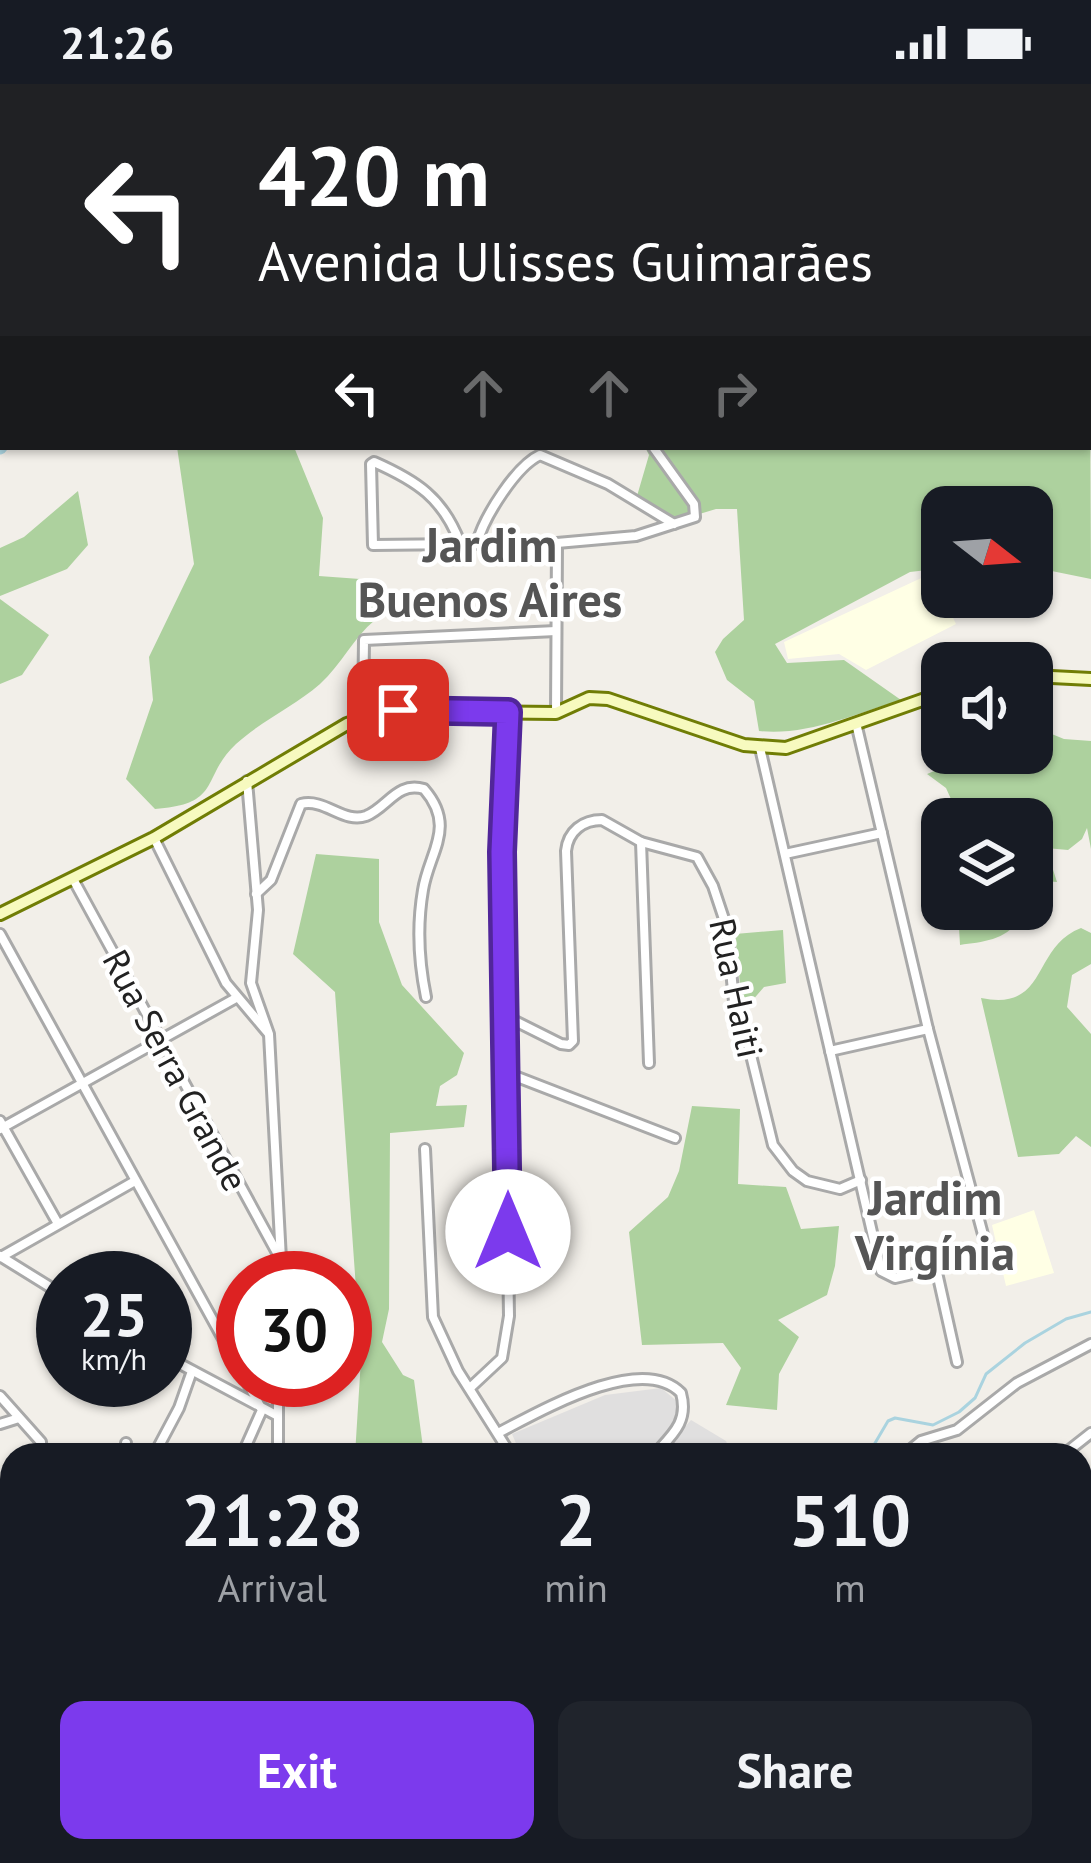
<!DOCTYPE html>
<html lang="en">
<head>
<meta charset="utf-8">
<style>
	body { margin:0; font-family:"PT Sans",sans-serif; background:#20242c; color:#f1f3f6; height:100vh; display:flex; flex-direction:column; font-size:45px; white-space:nowrap }
	* { box-sizing:border-box; margin:0 }
	p { font-size:39px; color:#9ea1a6 }
	.icon { flex:none; width:66px; height:66px; fill:none; stroke:currentColor; stroke-width:2; stroke-linecap:round; stroke-linejoin:round }
	.map { position:relative; flex:1; overflow:hidden }
	.panel { position:absolute; left:0px; top:1359px; width:1092px; height:420px; display:flex; flex-direction:column; background:#171b24; border-radius:36px 36px 0 0; box-shadow:0 3px 9px #0004 }
	.panel>* { flex:none }
	.top-card { position:absolute; left:0px; top:0px; width:1092px; height:366px; box-shadow:0 3px 9px #0004; background:#202124; color:#fff; overflow:hidden }
	.needle { width:78px; rotate:107deg }
	.buttons { position:absolute; left:921px; top:402px; display:grid; gap:24px }
	.buttons a { display:grid; place-items:center; width:132px; height:132px; border-radius:24px; background:#171b24; box-shadow:0 3px 9px #0004; font-size:60px }
	.speed { position:absolute; left:36px; top:1167px; display:flex; gap:24px; font-size:60px; font-weight:700; text-align:center }
	.speed>* { display:grid; place-content:center; width:156px; height:156px; border-radius:50%; background:#171b24; box-shadow:0 3px 9px #0004; line-height:1 }
	.speed small { font-size:30px; font-weight:400 }
	.speed .limit { border:18px solid #d22; background:#fff; color:#111 }
	.pin { position:absolute; display:grid; place-items:center; width:102px; height:102px; color:#fff; margin:-51px; border-radius:24px; box-shadow:0 6px 18px #0006 }
	.me { position:absolute; width:132px; margin:-66px; rotate:0deg; stroke-linejoin:round; filter:drop-shadow(0 0 9px #0008) }
	.turn { display:flex; align-items:center; gap:42px; height:252px; padding:0 60px; font-size:54px }
	.turn .icon { width:156px; height:156px; stroke-width:2.5 }
	.turn b { display:block; font-size:84px; line-height:102px }
	.lanes { display:flex; align-items:center; height:114px; padding:0 60px; background:#0003; justify-content:center; gap:60px; direction:ltr }
	.lanes .off { opacity:.35 }
	.eta { display:flex; justify-content:space-evenly; align-items:center; height:204px; text-align:center }
	.eta b { font-size:72px; font-weight:700; line-height:84px }
	.cta { display:flex; gap:24px; margin-top:auto; padding:24px 60px }
	.cta a { flex:1; height:138px; border-radius:24px; background:#7c3aed; color:#fff; font-size:48px; font-weight:700; line-height:138px; text-align:center }
	.cta a+a { background:#20242c; color:#f1f3f6 }
	.status { display:flex; justify-content:space-between; align-items:center; height:84px; padding:0 60px; background:#171b24; direction:ltr }
	.status svg { height:33px; fill:currentColor }
	.map>svg:first-child { display:block }
</style>
</head>
<body>
<div class="status"><b>21:26</b><svg viewBox="0 0 49 12"><path d="M0 12V9h3v3zM5 12V6h3v6zM10 12V3h3v9zM15 12V0h3v12zM26 1h20v11H26zM47 4h2v5h-2z"/></svg></div>
<div class="map">
<svg width="1091" height="1779" viewBox="0 0 1091 1779">
	<rect width="100%" height="100%" fill="#f2efe9"/>
	<g fill="#e0dfdf">
		<polygon points="661,1304 678,1318 680,1329 672,1344 654,1365 643,1371 521,1371 512,1350 605,1311"/>
		<polygon points="691,1336 726,1357 732,1371 661,1371"/>
	</g>
	<g fill="#ffffe5">
		<polygon points="932,489 956,540 866,586 839,570 788,575 784,558"/>
		<polygon points="1034,1126 1054,1189 1006,1202 992,1141"/>
	</g>
	<g fill="#add19e">
		<path d="M 1089,85 L 1091,495 L 1032,483 L 1032,423 L 942,423 L 942,497 L 936,485 L 910,488 L 775,560 L 787,579 L 844,576 L 901,616 C 855,630 807,652 759,647 L 754,617 L 727,596 L 715,568 L 723,555 L 744,536 L 737,425 L 716,425 L 673,438 L 637,412 L 649,371 L 645,363 L 1089,363 Z"/>
		<path d="M 177,363 L 294,363 L 323,434 L 319,492 L 360,495 L 369,503 L 375,536 C 353,554 342,580 320,600 C 295,622 261,637 236,660 C 200,694 223,720 155,725 L 126,695 L 153,616 L 149,573 L 194,480 Z"/>
		<polygon points="78,407 88,461 67,485 0,512 0,464 24,453"/>
		<polygon points="0,515 49,551 22,591 0,600"/>
		<polygon points="1032,642 1064,655 1091,657 1091,765 1087,744 1082,755 1068,766 1046,764 1057,798 1032,796 1032,735 946,735 955,724 946,704 927,690 954,679 961,669 1032,669"/>
		<polygon points="316,770 379,775 379,838 402,901 464,969 457,991 440,1002 436,1022 467,1021 464,1043 390,1049 389,1225 382,1258 403,1291 414,1296 424,1371 355,1371 361,1275 335,908 293,870"/>
		<path d="M 958,825 L 1002,825 L 1020,832 C 1010,856 983,858 960,861 Z"/>
		<path d="M 1081,844 L 1091,849 L 1091,880 L 1072,891 L 1067,923 L 1091,950 L 1091,1063 L 1076,1052 L 1059,1070 L 1018,1073 L 981,914 C 1049,928 1031,863 1081,844 Z"/>
		<polygon points="783,846 786,899 764,903 751,918 741,911 735,850"/>
		<polygon points="692,1022 740,1025 738,1100 786,1103 801,1145 839,1142 835,1182 827,1211 778,1236 799,1253 779,1290 777,1326 726,1321 741,1284 723,1259 642,1261 629,1148 668,1113 679,1087"/>
	</g>
	<g fill="none" stroke-linecap="round" stroke-linejoin="round">
		<g stroke="#aad3df" stroke-width="3">
			<polyline points="350,0 351,3"/>
			<polyline points="868,1371 888,1337 895,1334 933,1341 959,1328 975,1314 986,1290 1025,1259 1066,1235 1091,1228"/>
			<polyline points="197,1779 210,1767"/>
		</g>
		<g stroke="#aad3df" stroke-width="15">
			<polyline points="1043,3 1047,0"/>
			<polyline points="0,363 3,358"/>
		</g>
		<defs>
			<g id="street">
				<polyline points="22,0 23,3"/>
				<polyline points="137,0 137,3"/>
				<polyline points="360,0 363,3"/>
				<polyline points="781,0 783,3"/>
				<polyline points="168,3 170,0"/>
				<path d="M 460,459 C 443,414 417,397 374,378 L 371,380 L 373,461 L 557,459 L 636,452 L 695,433 L 694,420 L 653,363"/>
				<path d="M 477,459 C 484,433 516,382 540,371 L 608,400 L 674,440"/>
				<polyline points="556,629 557,459"/>
				<polyline points="363,634 364,556 556,547"/>
				<polyline points="760,664 881,1187 895,1194 974,1176 985,1170 985,1158 928,945 856,639"/>
				<polyline points="247,697 258,826 251,899 269,950 282,1194"/>
				<polyline points="154,754 226,899 268,949"/>
				<polyline points="641,758 649,979"/>
				<polyline points="785,770 882,749"/>
				<polyline points="73,795 281,1176"/>
				<path d="M 256,810 L 271,796 L 301,720 C 325,714 344,740 366,732 C 388,723 397,697 424,705 C 457,743 429,768 423,806 C 417,841 419,879 426,913"/>
				<polyline points="0,850 243,1291"/>
				<path d="M 507,933 L 561,960 L 569,961 L 573,957 L 566,767 C 568,747 583,736 602,736 L 641,758 L 697,773 L 713,802 L 727,844 L 735,928 L 748,959 L 773,1061 L 793,1087 L 807,1097 L 840,1105 L 861,1096"/>
				<polyline points="830,967 928,945"/>
				<polyline points="507,989 675,1054"/>
				<polyline points="0,1037 57,1138"/>
				<polyline points="0,1045 236,914"/>
				<polyline points="425,1065 433,1233 458,1287 511,1371"/>
				<polyline points="0,1172 63,1211"/>
				<polyline points="1,1173 135,1097"/>
				<polyline points="936,1184 957,1278"/>
				<polyline points="165,1272 276,1331"/>
				<polyline points="278,1296 278,1371"/>
				<polyline points="471,1303 502,1274 509,1232 502,768 508,628"/>
				<polyline points="0,1312 41,1358 42,1371"/>
				<polyline points="0,1340 19,1334"/>
				<path d="M 498,1349 C 539,1328 641,1268 681,1309 C 689,1338 672,1351 654,1371"/>
				<polyline points="125,1371 126,1359"/>
				<polyline points="154,1371 179,1324 192,1287"/>
				<polyline points="242,1371 262,1326 246,1296"/>
				<polyline points="904,1371 921,1357 957,1346 1017,1299 1091,1260"/>
				<polyline points="1063,1371 1091,1349"/>
				<polyline points="1080,1602 1091,1595"/>
				<polyline points="1080,1684 1091,1681"/>
				<polyline points="360,1767 363,1772"/>
				<polyline points="596,1767 599,1779"/>
				<polyline points="308,1779 310,1767"/>
				<polyline points="528,1779 531,1767"/>
				<polyline points="616,1779 635,1772 661,1771 662,1767"/>
				<polyline points="730,1779 731,1767"/>
				<polyline points="809,1779 814,1767"/>
				<polyline points="952,1779 968,1767"/>
			</g>
			<g id="secondary">
				<polyline points="749,0 757,3"/>
				<polyline points="427,3 439,0"/>
				<polyline points="811,3 820,0"/>
				<polyline points="0,6 3,7"/>
				<polyline points="1032,592 1091,595"/>
				<polyline points="0,830 154,754 347,640 383,627 556,629 589,614 608,615 744,661 786,664 942,609"/>
			</g>
		</defs>
		<use href="#street" stroke="#a9a9a9" stroke-width="14"/>
		<use href="#secondary" stroke="#707d05" stroke-width="16"/>
		<use href="#street" stroke="#fff" stroke-width="8"/>
		<use href="#secondary" stroke="#f7fabf" stroke-width="10"/>
		<defs>
			<g id="rail">
				<polyline points="1089,35 1091,34"/>
				<polyline points="0,280 3,278"/>
			</g>
		</defs>
		<use href="#rail" stroke="#707070" stroke-width="8"/>
		<use href="#rail" stroke="#fff" stroke-width="3" stroke-dasharray="9" stroke-linecap="butt"/>
	</g>
	<g fill="none" stroke-linecap="round" stroke-linejoin="round">
		<defs>
			<polyline id="route" points="398,626 508,628 502,768 508,1148"/>
		</defs>
		<use href="#route" stroke="#51269a" stroke-width="30"/>
		<use href="#route" stroke="#7c3aed" stroke-width="21"/>
	</g>
	<g text-anchor="middle" dominant-baseline="central" stroke-width="9" stroke-linejoin="round" paint-order="stroke">
		<g font-size="36" fill="#222" stroke="#fff">
			<text transform="translate(737 904) rotate(78)">Rua Haiti</text>
			<text transform="translate(176 986) rotate(62)">Rua Serra Grande</text>
		</g>
		<g font-size="48" font-weight="bold" fill="#555" stroke="#fff">
			<text x="490" y="460">Jardim<tspan x="490" dy="55">Buenos Aires</tspan></text>
			<text x="935" y="1113">Jardim<tspan x="935" dy="55">Virgínia</tspan></text>
		</g>
	</g>
</svg>
<div class="buttons">
<a><svg class="needle" viewBox="-14 -14 28 28"><path d="M0-13l5 13h-10z" fill="#e53935"/><path d="M0 13l5-13h-10z" fill="#9ea1a6"/></svg></a>
<a><svg class="icon" aria-label="sound" viewBox="0 0 24 24"><path d="M4 9h4l5-4v14l-5-4H4zM17 9q2 3 0 6"/></svg></a>
<a><svg class="icon" aria-label="layers" viewBox="0 0 24 24"><path d="M12 4l9 5-9 5-9-5zM3 14l9 5 9-5"/></svg></a>
</div>
<div class="speed"><div>25<small>km/h</small></div><div class="limit">30</div></div>
<div class="pin" style="left:398px;top:626px;background:#d93025"><svg class="icon" aria-label="arrive" viewBox="0 0 24 24"><path d="M6 21V4h12l-3 4 3 4H6"/></svg></div>
<svg class="me" style="left:508px;top:1148px" viewBox="-20 -20 40 40"><circle r="19" fill="#fff"/><path d="M0-13L10 11 0 6-10 11z" fill="#7c3aed"/></svg>
<div class="top-card">
<div class="turn"><svg class="icon" aria-label="left" viewBox="0 0 24 24"><path d="M17 20v-9H6M10 6l-5 5 5 5"/></svg><div><b>420 m</b>Avenida Ulisses Guimarães</div></div>
<div class="lanes"><svg class="icon" aria-label="left" viewBox="0 0 24 24"><path d="M17 20v-9H6M10 6l-5 5 5 5"/></svg><svg class="icon off" aria-label="ahead" viewBox="0 0 24 24"><path d="M12 20V5M6 11l6-6 6 6"/></svg><svg class="icon off" aria-label="ahead" viewBox="0 0 24 24"><path d="M12 20V5M6 11l6-6 6 6"/></svg><svg class="icon off" aria-label="right" viewBox="0 0 24 24"><path d="M7 20v-9h11M14 6l5 5-5 5"/></svg></div>
</div>
<section class="panel">
<div class="eta">
<div><b>21:28</b><p>Arrival</p></div>
<div><b>2</b><p>min</p></div>
<div><b>510</b><p>m</p></div>
</div>
<div class="cta"><a>Exit</a><a>Share</a></div>
</section>
</div>
</body>
</html>
